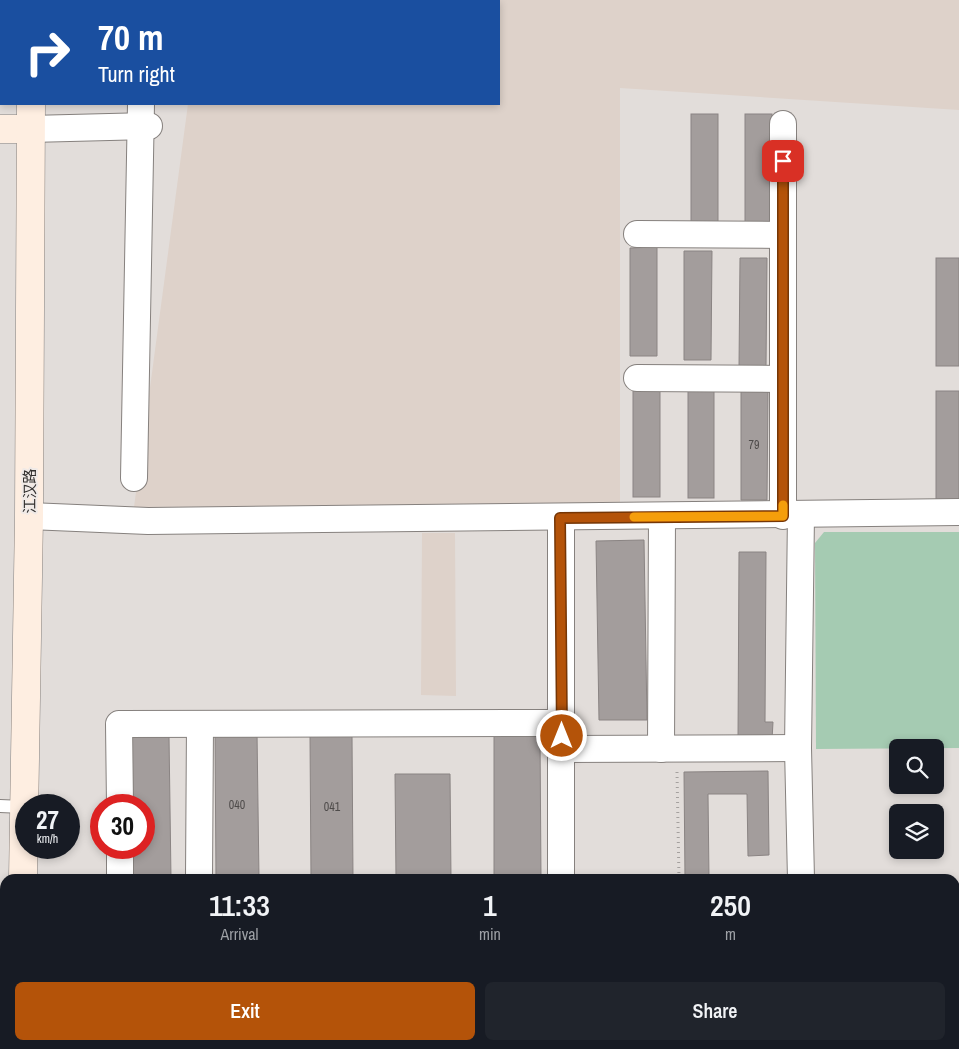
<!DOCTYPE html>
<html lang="en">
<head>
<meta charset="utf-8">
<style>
	body { margin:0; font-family:"Archivo Narrow","Noto Sans SC",sans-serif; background:#20242c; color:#f1f3f6; height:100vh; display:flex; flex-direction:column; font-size:19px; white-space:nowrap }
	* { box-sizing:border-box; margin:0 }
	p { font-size:16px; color:#9ea1a6 }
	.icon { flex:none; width:28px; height:28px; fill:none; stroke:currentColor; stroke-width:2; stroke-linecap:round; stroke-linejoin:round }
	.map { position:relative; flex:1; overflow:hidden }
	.sheet { position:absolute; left:0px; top:874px; width:960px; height:176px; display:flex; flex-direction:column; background:#171b24; border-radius:15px 15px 0 0; box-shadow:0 2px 8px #0003 }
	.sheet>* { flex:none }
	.banner { position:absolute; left:0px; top:0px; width:500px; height:105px; box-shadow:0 2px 8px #0003; background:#1a4fa0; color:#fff; overflow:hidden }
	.fabs { position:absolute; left:889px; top:739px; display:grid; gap:10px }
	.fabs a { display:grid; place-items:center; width:55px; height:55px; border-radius:8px; background:#171b24; box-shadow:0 2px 8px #0003; font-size:25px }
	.speed { position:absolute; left:15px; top:794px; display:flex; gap:10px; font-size:25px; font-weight:700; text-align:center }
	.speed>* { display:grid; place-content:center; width:65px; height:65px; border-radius:50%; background:#171b24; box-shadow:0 2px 8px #0003; line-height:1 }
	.speed small { font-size:12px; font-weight:400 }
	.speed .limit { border:8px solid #d22; background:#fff; color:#111 }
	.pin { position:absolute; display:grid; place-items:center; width:42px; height:42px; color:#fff; margin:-21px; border-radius:10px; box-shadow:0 2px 8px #0006 }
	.me { position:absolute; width:55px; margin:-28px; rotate:0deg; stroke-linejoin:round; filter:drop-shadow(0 0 4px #0008) }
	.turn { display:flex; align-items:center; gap:18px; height:105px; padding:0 15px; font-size:22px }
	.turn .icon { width:65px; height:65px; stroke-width:2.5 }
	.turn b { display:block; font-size:35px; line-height:42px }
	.eta { display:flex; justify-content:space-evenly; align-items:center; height:85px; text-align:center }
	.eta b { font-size:30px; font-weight:600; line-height:35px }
	.action { display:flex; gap:10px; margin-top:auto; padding:10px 15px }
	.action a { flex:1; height:58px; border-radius:8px; background:#b45309; color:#fff; font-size:20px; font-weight:600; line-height:58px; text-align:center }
	.action a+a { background:#20242c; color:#f1f3f6 }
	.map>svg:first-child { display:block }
</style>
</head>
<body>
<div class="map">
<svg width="959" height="1049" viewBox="0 0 959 1049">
	<rect width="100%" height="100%" fill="#e2ddda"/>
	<g fill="#ded2ca">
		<polygon points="202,0 959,0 959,110 620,88 620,505 134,507 188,104 499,104 499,1"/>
		<polygon points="422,533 455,533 456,696 421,695"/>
		<polygon points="955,999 959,999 959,1049 823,1049 823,1045 955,1045"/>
	</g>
	<g fill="#a5cbb2">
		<polygon points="824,532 959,532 959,748 816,749 815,543"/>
		<rect x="617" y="1045" width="158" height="4"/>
	</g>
	<g fill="#a39d9c" stroke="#8a8483">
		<rect x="691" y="114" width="27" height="109"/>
		<rect x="745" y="114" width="27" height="109"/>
		<polygon points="657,247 657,356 630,356 630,248"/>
		<polygon points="684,251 712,251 711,360 684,360"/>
		<polygon points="740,258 767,258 766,367 739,367"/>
		<rect x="936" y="258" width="23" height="108"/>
		<rect x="633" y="388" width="27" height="109"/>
		<rect x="688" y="389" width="26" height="109"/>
		<polygon points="741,391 768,391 767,500 741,500"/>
		<rect x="936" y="391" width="23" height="109"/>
		<polygon points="644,540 647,720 599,720 596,541"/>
		<polygon points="739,552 766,552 765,722 773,722 772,740 738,739"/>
		<polygon points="215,732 257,732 259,879 216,879"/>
		<polygon points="352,734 353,879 311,879 310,735"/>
		<polygon points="540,735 541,879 494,879 494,736"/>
		<polygon points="127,736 169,736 171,879 129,879 128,848 144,848 144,805 128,805"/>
		<polygon points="768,771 769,855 748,856 747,794 708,794 709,879 685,879 684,772"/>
		<polygon points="395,774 450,774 451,879 396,879"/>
		<rect x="749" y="875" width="21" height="4"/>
		<rect x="123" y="1045" width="57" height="4"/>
		<rect x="211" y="1045" width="56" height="4"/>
		<polygon points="300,1045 356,1045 357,1049 300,1049"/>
		<rect x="394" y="1045" width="49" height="4"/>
		<rect x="493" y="1045" width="43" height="4"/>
		<rect x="578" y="1045" width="21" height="4"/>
	</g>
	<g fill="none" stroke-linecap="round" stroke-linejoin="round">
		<defs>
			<polyline id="lane" points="0,806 23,807"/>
			<g id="street">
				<polyline points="783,124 783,516"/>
				<polyline points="30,129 149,126"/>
				<polyline points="637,234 783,235"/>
				<polyline points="637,378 783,379"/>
				<polyline points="134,478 141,104"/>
				<polyline points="801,514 798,748 801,879"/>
				<polyline points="29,516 148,521 959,512"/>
				<polyline points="561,517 561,879"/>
				<polyline points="561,749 798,748"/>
				<polyline points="661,749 662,516"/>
				<polyline points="120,805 119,724 562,723"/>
				<polyline points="120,848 120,879"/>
				<polyline points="199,879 200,724"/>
				<polyline points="955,967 959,967"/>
				<polyline points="120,1045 120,1049"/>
				<polyline points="293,1045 293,1049"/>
				<polyline points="560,1049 560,1045"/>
				<polyline points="801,1049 801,1045"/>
			</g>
			<g id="secondary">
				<polyline points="32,1 32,0"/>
				<polyline points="0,129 30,129"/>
				<polyline points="23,879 29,516 31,104"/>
				<polyline points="21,1049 21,1045"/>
			</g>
		</defs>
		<use href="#lane" stroke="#86817e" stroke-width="14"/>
		<use href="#street" stroke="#86817e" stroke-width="28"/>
		<use href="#secondary" stroke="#86817e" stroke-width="29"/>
		<polyline stroke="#a4a09e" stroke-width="3" stroke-dasharray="1 4" stroke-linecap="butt" points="677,772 679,879"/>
		<use href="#lane" stroke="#fff" stroke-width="12"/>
		<use href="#street" stroke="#fff" stroke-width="26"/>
		<use href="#secondary" stroke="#feeee1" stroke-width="28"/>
	</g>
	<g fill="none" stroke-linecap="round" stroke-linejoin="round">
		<defs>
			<polyline id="route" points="562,736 560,518 783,516 783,161"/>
		</defs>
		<use href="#route" stroke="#753606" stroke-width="12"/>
		<use href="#route" stroke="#b45309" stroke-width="9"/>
		<polyline stroke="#f59e0b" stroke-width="9" points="634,517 783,516 783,505"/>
	</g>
	<g text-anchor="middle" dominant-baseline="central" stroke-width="4" stroke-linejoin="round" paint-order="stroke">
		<g font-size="12" fill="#4e4b4a">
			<text x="754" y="445">79</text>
			<text x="237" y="805">040</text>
			<text x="332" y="807">041</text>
		</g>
		<g font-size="15" fill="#32302f" stroke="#f0eae7">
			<text transform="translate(29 491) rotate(-90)">江汉路</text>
		</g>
	</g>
</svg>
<div class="fabs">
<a><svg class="icon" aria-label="search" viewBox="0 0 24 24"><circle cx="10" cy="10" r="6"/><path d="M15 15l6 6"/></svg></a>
<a><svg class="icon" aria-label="layers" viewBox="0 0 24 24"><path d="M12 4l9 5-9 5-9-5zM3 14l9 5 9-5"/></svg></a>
</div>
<div class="speed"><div>27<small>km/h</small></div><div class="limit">30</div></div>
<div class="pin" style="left:783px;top:161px;background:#d93025"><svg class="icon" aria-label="arrive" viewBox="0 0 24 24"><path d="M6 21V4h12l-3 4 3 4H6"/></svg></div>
<svg class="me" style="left:562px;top:736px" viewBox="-20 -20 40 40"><circle r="17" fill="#b45309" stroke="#fff" stroke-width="3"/><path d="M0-11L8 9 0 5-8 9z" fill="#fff"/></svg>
<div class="banner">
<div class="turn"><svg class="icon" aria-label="right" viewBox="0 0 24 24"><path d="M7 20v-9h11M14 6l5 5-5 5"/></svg><div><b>70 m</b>Turn right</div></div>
</div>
<section class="sheet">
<div class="eta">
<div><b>11:33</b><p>Arrival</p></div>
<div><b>1</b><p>min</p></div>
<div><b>250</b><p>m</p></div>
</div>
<div class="action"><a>Exit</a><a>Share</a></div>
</section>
</div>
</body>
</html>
